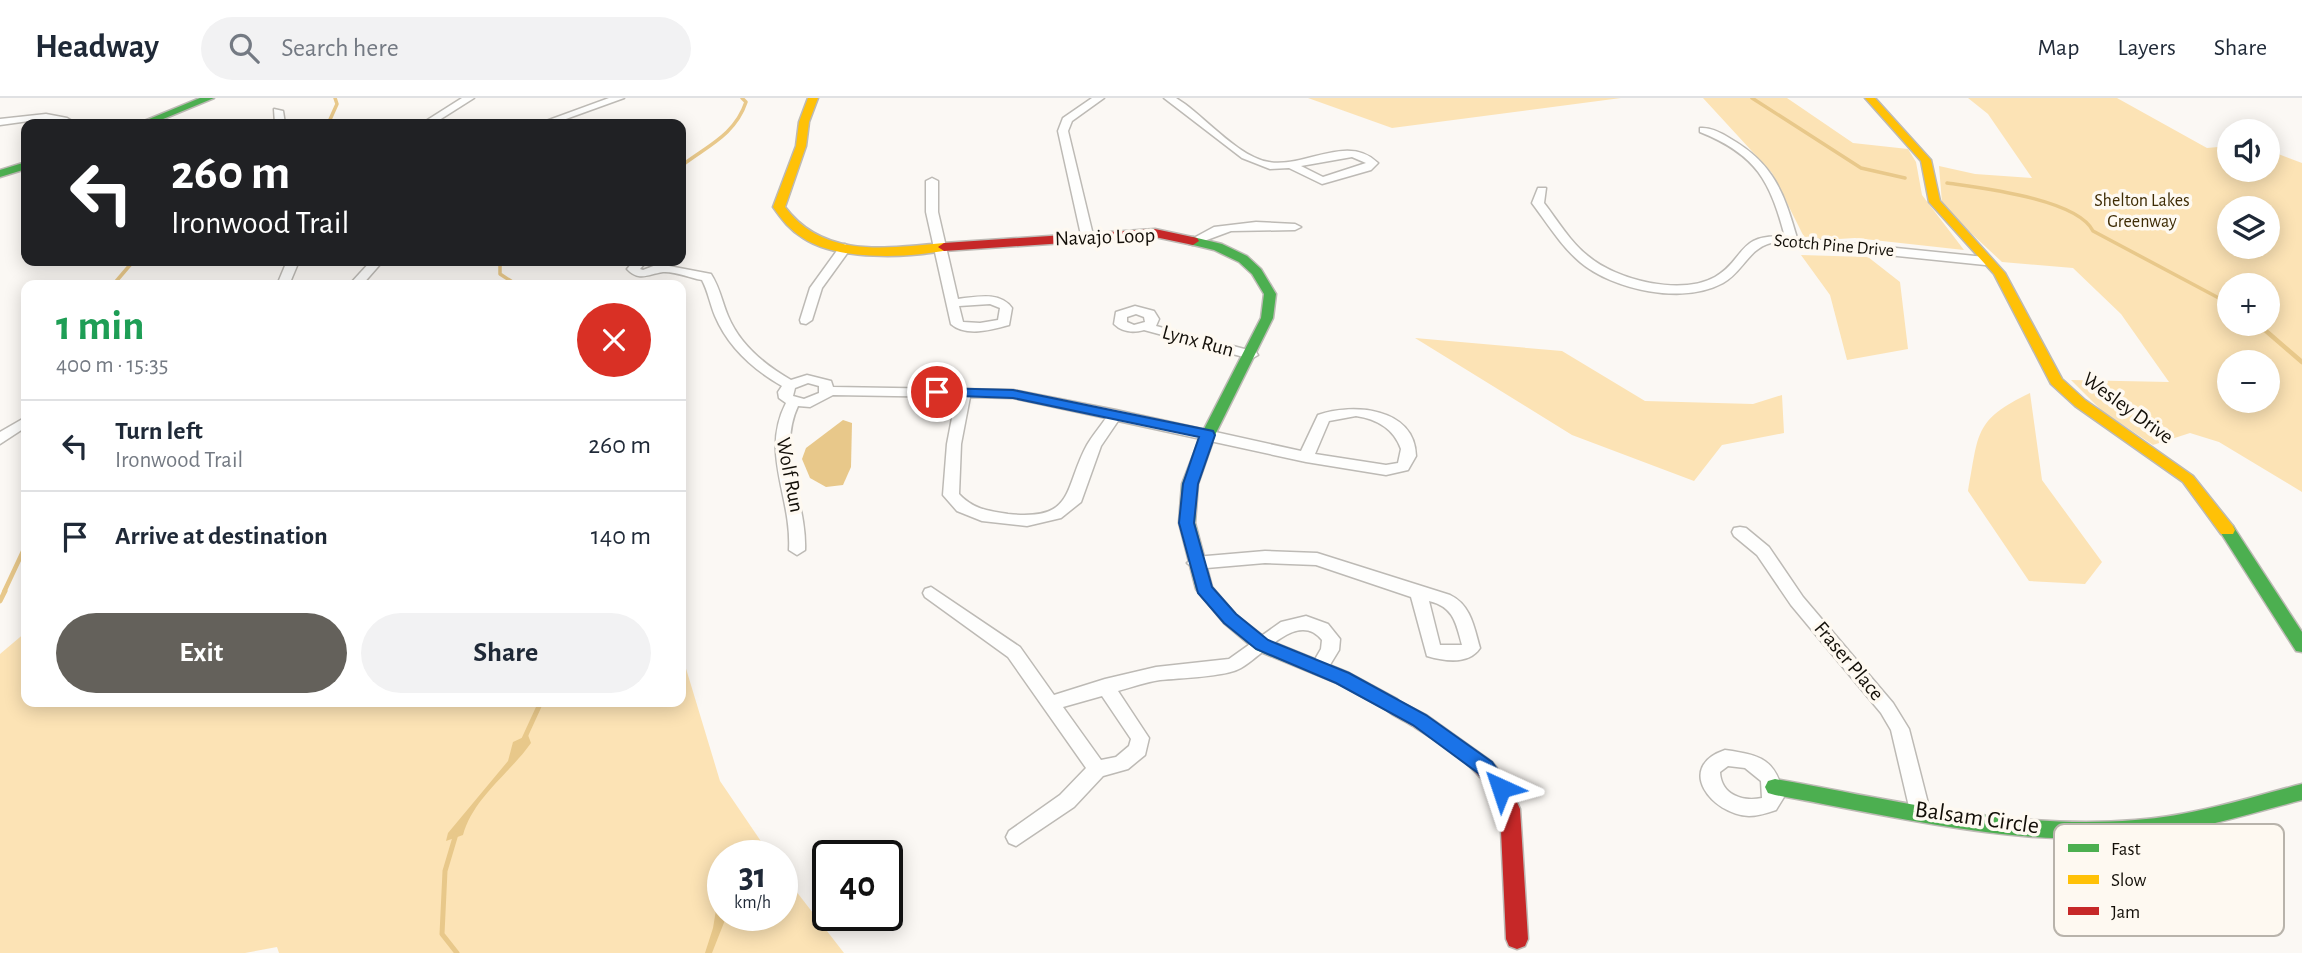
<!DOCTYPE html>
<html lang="en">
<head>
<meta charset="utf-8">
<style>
	body { margin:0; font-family:"Alegreya Sans",sans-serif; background:#f2f2f3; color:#1f2937; height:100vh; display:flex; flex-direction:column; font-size:26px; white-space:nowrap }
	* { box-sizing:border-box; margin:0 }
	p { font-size:23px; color:#747a83 }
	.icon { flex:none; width:38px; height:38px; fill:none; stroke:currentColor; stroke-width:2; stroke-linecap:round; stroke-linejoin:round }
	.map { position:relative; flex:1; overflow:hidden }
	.sheet { position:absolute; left:21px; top:182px; width:665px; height:427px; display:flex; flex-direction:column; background:#fff; border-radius:14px; box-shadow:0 4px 18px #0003 }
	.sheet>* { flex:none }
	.top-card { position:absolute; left:21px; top:21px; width:665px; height:147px; border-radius:14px; box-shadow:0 4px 18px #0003; background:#202124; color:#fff; overflow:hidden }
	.tools { position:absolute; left:2217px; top:21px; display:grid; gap:14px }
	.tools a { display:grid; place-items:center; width:63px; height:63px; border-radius:50%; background:#fff; box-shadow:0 4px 18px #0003; font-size:35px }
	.speed { position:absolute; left:707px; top:742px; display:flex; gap:14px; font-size:35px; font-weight:700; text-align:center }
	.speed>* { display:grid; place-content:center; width:91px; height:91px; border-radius:50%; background:#fff; box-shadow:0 4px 18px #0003; line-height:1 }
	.speed small { font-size:18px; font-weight:400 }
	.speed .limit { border:4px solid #111; border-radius:10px; background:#fff; color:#111 }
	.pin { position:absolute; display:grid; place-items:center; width:60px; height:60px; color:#fff; margin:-30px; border:4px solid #fff; border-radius:50%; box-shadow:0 2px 7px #0007 }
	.me { position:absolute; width:77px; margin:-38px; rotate:318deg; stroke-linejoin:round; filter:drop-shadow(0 0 5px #0008) }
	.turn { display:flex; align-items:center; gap:24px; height:147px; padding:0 35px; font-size:32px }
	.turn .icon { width:91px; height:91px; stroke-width:2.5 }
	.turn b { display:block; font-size:49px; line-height:60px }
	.round { display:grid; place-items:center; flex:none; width:74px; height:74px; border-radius:37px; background:#f2f2f3 }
	.headline { display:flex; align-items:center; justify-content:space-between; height:119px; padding:0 35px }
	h1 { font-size:42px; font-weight:600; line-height:52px; color:#1e9e55 }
	.primary-button { display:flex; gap:14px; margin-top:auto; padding:14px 35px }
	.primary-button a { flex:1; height:80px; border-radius:42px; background:#64615b; color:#fff; font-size:28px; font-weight:600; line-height:80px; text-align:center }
	.primary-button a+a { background:#f2f2f3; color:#1f2937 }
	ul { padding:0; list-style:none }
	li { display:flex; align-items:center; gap:21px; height:91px; padding:0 35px; border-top:2px solid #e0e1e3 }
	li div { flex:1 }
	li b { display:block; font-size:26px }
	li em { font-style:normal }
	header { display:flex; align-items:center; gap:42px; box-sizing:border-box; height:98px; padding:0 35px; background:#fff; border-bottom:2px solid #e0e1e3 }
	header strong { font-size:33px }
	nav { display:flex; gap:38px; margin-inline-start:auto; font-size:24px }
	.search { width:490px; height:63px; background:#f2f2f3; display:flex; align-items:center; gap:18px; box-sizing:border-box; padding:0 24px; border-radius:38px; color:#747a83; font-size:26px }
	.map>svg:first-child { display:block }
</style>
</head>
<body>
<header>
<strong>Headway</strong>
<div class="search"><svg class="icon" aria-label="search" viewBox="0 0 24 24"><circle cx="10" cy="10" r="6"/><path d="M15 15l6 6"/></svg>Search here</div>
<nav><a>Map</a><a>Layers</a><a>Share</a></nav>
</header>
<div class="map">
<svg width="2302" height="855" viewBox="0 0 2302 855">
	<rect width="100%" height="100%" fill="#fbf8f4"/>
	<g fill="#fce3b5" fill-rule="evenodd">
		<polygon points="1308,0 1621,0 1392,30"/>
		<polygon points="1703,0 1787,0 1853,45 1908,51 1916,64 1922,97 1964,152 1855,140 1806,143 1772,75"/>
		<path d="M 1968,0 L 2117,0 L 2207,50 L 2229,48 L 2230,72 L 2268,72 L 2268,52 L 2302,65 L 2302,394 L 2219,344 L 2190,335 L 2153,347 L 2102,313 L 2071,282 L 2169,284 L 2121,216 L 2073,170 L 2002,164 L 1960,125 L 1942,105 L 1939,68 L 1975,76 L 2032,80 L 1988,16 ZM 2230,110 L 2268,110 L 2268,149 L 2230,149 ZM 2230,187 L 2268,187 L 2268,226 L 2230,226 ZM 2230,264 L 2268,264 L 2268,303 L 2230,303 Z"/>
		<polygon points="1801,157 1868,159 1900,184 1908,251 1847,262 1830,197"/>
		<polygon points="1415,240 1562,253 1645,303 1753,306 1782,297 1784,335 1722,347 1694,383 1572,337"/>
		<path d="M 2030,295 L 2042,382 L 2102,464 L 2085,486 L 2029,483 L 1968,393 C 1979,336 1973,322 2030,295 Z"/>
		<polygon points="26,534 26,604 681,604 681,554 720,683 771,758 723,758 723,817 782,817 782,775 844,855 279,855 277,849 245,855 0,855 0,556"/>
	</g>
	<g fill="#e8c88a">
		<polygon points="843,322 852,325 851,369 843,387 826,389 810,380 802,361 806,350"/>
		<path d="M 528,637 L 531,645 C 510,675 473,700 463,737 L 446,743 L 448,735 L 508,663 L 513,644 Z"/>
		<polygon points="723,770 723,817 727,817 712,855 705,855 713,830"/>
	</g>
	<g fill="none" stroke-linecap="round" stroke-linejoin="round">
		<g stroke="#e8c88a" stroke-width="3.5">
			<polyline points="1752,0 1861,70 1905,80"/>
			<polyline points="328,26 337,6 335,0"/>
			<path d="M 681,68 C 707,48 735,37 746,4 L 742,0"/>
			<path d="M 1947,85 C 1981,90 2077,101 2093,133 L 2230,206"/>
			<polyline points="500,163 500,176 517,187"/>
			<polyline points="113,187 130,167"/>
		</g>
		<g stroke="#e8c88a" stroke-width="4.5">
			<polyline points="2258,226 2302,264"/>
			<polyline points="4,494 26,447"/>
		</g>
		<g stroke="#e8c88a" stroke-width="5">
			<polyline points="0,503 5,493"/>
			<polyline points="524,641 541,604"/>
			<polyline points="456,736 445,773 442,836 457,855"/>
		</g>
		<defs>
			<g id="street">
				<polygon points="462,0 474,0 433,26 421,26"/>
				<polygon points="609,0 624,0 552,26 538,26"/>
				<polygon points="1092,0 1104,0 1072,23 1068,33 1093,137 1087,141 1081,137 1058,33 1063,20"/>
				<path d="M 1164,0 L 1176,0 L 1185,6 C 1208,23 1241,60 1269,64 C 1305,70 1348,35 1378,65 L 1371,72 L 1322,86 L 1289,70 L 1270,71 L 1242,60 ZM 1352,59 L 1366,65 L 1323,79 L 1301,68 Z"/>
				<polygon points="274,11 283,13 285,26 275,26"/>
				<polygon points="46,16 67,20 77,26 36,22 0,27 0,21"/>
				<path d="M 1700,30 C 1711,29 1722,35 1731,41 C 1774,66 1784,95 1797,140 L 1985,159 L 1991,163 L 1985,167 L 1771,145 C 1748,151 1743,174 1723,185 C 1683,207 1613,192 1580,164 C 1561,148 1547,125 1532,105 L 1538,90 L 1546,90 L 1544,105 C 1558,123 1570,144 1588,158 C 1616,182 1681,198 1715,179 C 1745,162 1738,134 1785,139 C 1770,83 1757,57 1700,34 Z"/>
				<path d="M 932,80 L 938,83 L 938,114 L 958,201 C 976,199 1000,193 1012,210 L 1009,227 C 991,232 966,239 951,226 L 926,114 L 926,83 ZM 990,206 L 1000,210 L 998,222 L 980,225 L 963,224 L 959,208 Z"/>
				<polygon points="1256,124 1295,126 1301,129 1295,132 1231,133 1196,146 1190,142 1214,129"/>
				<polygon points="845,146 851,150 822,190 812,222 806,226 801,225 800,222 810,190 841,147"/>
				<polygon points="287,163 299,163 289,187 277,187"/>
				<polygon points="371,163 383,163 362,187 349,187"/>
				<path d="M 634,163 L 647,163 L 640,171 L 643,172 L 656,167 L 655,163 L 667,163 L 669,168 L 711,176 C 720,190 722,204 728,218 C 740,247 765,267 791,282 L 807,277 L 831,283 L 833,289 L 1013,292 L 1116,312 L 1301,353 L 1318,317 C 1352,305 1415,309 1416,358 L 1408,372 L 1386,377 L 1306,364 L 1118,323 L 1101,348 L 1081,404 L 1061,420 L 1027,428 L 982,423 L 957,413 L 943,397 L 947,346 L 956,299 L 833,297 L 810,309 L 798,308 C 776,355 807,403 805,452 L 797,457 L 789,452 C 792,398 760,356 786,305 L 779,300 L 778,294 L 782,288 C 754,272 728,249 715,218 C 710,206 708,193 702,182 C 691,180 674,173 663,174 C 649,176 639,184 627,171 ZM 808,285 L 819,288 L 819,295 L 804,301 L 793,298 L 795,290 ZM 970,299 L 1013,300 L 1106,320 C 1100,329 1092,338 1087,347 C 1063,391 1076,423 1008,416 C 988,413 973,411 959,396 L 961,346 ZM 1356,318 C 1377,321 1394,331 1401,351 L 1398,365 L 1386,367 L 1315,356 L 1329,323 Z"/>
				<path d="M 1135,208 L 1154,213 L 1159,221 L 1156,228 L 1256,254 L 1258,257 L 1251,261 L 1144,232 C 1133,235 1122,234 1114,226 L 1116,214 ZM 1136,216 L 1144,219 L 1145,224 L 1134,227 L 1127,224 L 1127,219 Z"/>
				<polygon points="26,319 26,329 0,346 0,334"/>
				<polygon points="1740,429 1746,430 1769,449 1803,499 1893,605 1909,631 1930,713 1927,719 1920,721 1913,719 1910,713 1891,632 1881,615 1791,507 1757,457 1734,438 1732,434 1734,430"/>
				<path d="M 1265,453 L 1317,455 L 1450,497 C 1471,507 1474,529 1480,550 C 1469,567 1444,563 1427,558 L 1411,499 L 1316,467 L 1265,465 L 1195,471 L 1187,465 L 1195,459 ZM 1429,503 C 1454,509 1456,525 1462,547 L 1440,547 Z"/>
				<path d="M 931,489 L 1020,549 L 1054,597 L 1105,581 L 1156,569 L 1229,561 L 1281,524 L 1306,518 L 1328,526 L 1340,541 L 1339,552 L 1325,575 L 1313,575 L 1310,570 L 1321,551 L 1322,542 C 1298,512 1264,557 1241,570 C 1226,579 1179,580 1160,582 C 1146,584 1132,589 1118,593 L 1149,640 L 1145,657 L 1128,671 L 1103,678 L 1074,709 L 1016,748 L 1009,745 L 1006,739 L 1009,733 L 1060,697 L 1086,670 L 1008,559 L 925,499 L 923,495 L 925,491 ZM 1102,598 L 1131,641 L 1129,648 L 1116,659 L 1101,662 L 1063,609 Z"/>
				<path d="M 1725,652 C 1761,657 1776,661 1784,699 L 1776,712 C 1767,715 1758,718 1749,718 C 1711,716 1675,669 1725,652 ZM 1728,668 L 1745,670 L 1761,683 L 1762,700 C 1743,704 1721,697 1720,674 Z"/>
			</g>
			<g id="fast">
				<polygon points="200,0 214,0 151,26 137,26"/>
				<polygon points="26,64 26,71 0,79 0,72"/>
				<polygon points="1193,139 1222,146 1247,158 1261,171 1276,196 1273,220 1215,337 1198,386 1195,425 1212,489 1236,517 1268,542 1349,575 1397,601 1400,606 1397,611 1391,613 1385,611 1337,585 1256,552 1224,525 1196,491 1179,425 1182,386 1201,337 1261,220 1264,196 1252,176 1239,164 1214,152 1189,146 1189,140"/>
				<polygon points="2227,427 2233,428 2302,534 2302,554 2296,553 2219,432"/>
				<path d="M 1775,681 C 1893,702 2014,732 2135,722 C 2192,718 2247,700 2302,686 L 2302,702 C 2247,716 2192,734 2135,739 C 2014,749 1893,718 1775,697 L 1768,695 L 1765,689 L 1768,683 Z"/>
			</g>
			<g id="slow">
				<path d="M 808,0 L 818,0 L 809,24 L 806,48 L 785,109 C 824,161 886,150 944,145 L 948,146 L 948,152 C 909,160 837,163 803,140 C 790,132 782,122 773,109 L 796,48 L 799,24 Z"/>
				<polygon points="1865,0 1875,0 1931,62 1940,103 2005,175 2062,281 2085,302 2193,378 2233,428 2235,432 2233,436 2221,436 2183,384 2075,308 2051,286 1994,176 1929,104 1921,63"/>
			</g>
			<g id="jam">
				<polygon points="1155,131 1197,140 1199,143 1193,147 1155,139 944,153 938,149 944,145"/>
				<path d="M 1391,599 L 1426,617 L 1492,664 L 1508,684 L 1520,711 L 1528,841 L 1525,848 L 1517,851 L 1509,848 L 1506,841 L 1500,711 C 1484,672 1448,650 1413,628 C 1403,621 1388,617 1382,606 L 1385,601 Z"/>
			</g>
		</defs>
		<use href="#street" stroke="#bdbab5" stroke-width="3"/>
		<use href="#fast" stroke="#bdbab5" stroke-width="3"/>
		<use href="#slow" stroke="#bdbab5" stroke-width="3"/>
		<use href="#jam" stroke="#bdbab5" stroke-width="3"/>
		<use href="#street" fill="#fefefd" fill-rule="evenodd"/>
		<use href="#fast" fill="#4caf50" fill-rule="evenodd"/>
		<use href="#slow" fill="#ffc107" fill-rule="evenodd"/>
		<use href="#jam" fill="#c62828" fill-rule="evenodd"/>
	</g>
	<polygon fill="#1a73e8" stroke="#114b97" stroke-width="2" points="937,290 1013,292 1213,333 1215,337 1198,386 1194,425 1212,489 1236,516 1268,542 1349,575 1426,617 1492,664 1510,690 1508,696 1494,696 1478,675 1413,627 1336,585 1256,551 1224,525 1198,495 1179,425 1183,386 1199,339 1013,300 932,297 932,291"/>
	<g text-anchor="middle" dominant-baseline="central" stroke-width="7" stroke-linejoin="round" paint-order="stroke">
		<g font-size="18" fill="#3d2b04" stroke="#fef9f1">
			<text x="2142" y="103">Shelton Lakes<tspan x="2142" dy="21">Greenway</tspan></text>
		</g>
		<g font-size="18" fill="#130f08" stroke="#fef9f1">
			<text transform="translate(1834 148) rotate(5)">Scotch Pine Drive</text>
		</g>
		<g font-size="21" fill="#130f08" stroke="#fef9f1">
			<text transform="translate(1105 139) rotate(-2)">Navajo Loop</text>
			<text transform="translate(1198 243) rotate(15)">Lynx Run</text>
			<text transform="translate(2128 310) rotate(36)">Wesley Drive</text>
			<text transform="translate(790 377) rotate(79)">Wolf Run</text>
			<text transform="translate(1849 563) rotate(50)">Fraser Place</text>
		</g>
		<g font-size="24" fill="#130f08" stroke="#fef9f1">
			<text transform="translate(1977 720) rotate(8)">Balsam Circle</text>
		</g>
	</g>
	<rect x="2054" y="726" width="230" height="112" rx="10" fill="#fef9f1" stroke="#b8b3ab" stroke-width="2"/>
	<rect x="2068" y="746" width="31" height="8" fill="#4caf50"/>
	<rect x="2068" y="777" width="31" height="9" fill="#ffc107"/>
	<rect x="2068" y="809" width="31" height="8" fill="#c62828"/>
	<g font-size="19" fill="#130f08">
		<text x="2111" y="757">Fast</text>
		<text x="2111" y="788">Slow</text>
		<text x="2111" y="820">Jam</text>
	</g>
</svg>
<div class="tools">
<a><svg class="icon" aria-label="sound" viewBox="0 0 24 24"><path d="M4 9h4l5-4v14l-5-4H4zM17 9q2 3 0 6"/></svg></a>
<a><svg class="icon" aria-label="layers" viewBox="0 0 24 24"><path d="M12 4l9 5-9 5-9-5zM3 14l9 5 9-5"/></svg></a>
<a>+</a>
<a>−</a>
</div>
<div class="speed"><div>31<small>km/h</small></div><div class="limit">40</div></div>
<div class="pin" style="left:937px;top:294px;background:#d93025"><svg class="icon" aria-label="arrive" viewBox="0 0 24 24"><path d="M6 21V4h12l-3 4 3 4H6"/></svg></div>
<svg class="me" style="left:1501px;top:690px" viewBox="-20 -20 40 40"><path d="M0-17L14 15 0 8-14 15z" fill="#1a73e8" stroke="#fff" stroke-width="4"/></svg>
<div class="top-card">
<div class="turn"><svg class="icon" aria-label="left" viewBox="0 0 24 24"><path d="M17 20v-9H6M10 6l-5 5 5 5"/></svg><div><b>260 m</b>Ironwood Trail</div></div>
</div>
<section class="sheet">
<div class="headline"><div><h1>1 min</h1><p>400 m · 15:35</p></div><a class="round" style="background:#d93025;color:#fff"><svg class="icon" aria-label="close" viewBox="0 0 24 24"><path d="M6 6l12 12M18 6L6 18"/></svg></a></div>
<ul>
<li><svg class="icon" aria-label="left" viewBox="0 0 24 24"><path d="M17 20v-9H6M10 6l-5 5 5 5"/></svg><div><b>Turn left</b><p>Ironwood Trail</p></div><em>260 m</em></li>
<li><svg class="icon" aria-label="arrive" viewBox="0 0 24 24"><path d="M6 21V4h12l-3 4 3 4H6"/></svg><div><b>Arrive at destination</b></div><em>140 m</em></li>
</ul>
<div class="primary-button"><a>Exit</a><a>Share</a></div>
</section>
</div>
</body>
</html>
